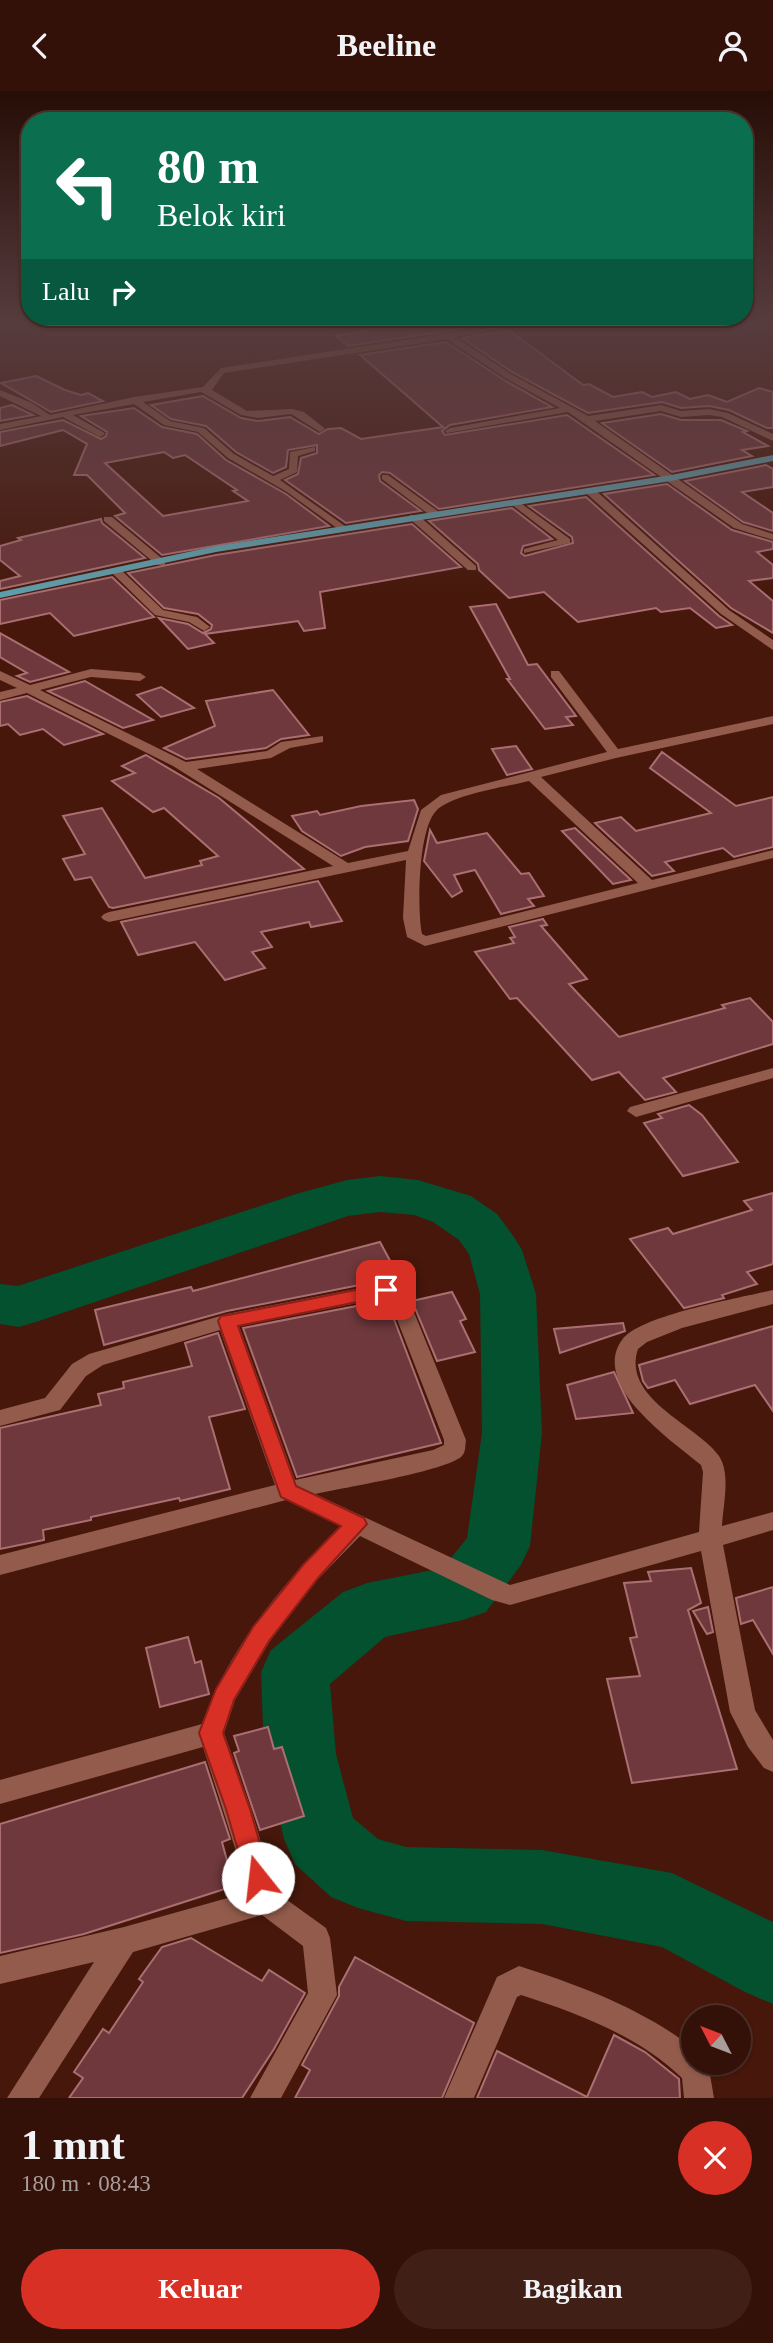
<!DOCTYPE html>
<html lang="id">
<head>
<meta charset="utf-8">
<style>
	body { margin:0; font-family:Georgia,serif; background:#3f1f16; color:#f1f3f6; height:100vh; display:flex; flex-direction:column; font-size:26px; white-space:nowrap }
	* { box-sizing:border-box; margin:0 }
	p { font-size:23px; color:#a99d9c }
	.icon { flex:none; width:38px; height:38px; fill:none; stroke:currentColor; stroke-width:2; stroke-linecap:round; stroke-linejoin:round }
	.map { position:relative; height:2007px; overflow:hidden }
	.panel { display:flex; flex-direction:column; background:#341108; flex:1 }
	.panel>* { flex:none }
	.banner { position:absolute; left:21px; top:21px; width:732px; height:214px; border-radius:28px; box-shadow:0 2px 5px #0004,0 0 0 2px #4e3129; background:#0b6e4f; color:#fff; overflow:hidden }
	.needle { width:46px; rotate:312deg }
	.buttons { position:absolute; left:681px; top:1914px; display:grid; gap:14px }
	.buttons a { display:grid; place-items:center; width:70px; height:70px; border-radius:50%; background:#341108; box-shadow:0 2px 5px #0004,0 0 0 2px #4e3129; font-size:35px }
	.pin { position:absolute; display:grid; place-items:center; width:60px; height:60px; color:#fff; margin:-30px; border-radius:14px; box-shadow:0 4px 10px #0006 }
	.me { position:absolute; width:77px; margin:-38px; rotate:344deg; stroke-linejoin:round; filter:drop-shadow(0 0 5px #0008) }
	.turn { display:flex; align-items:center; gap:24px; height:147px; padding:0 21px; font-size:32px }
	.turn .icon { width:91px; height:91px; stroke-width:2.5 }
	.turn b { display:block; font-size:49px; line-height:60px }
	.then { display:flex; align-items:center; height:66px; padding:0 21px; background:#0003; gap:14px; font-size:26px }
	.round { display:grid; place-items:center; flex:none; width:74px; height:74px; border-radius:37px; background:#3f1f16 }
	.summary { display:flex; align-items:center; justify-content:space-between; height:119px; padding:0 21px }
	h1 { font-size:42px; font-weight:800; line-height:52px }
	.primary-button { display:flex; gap:14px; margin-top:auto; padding:14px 21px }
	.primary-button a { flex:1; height:80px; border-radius:42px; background:#d93025; color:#fff; font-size:28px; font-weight:800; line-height:80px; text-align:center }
	.primary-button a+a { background:#3f1f16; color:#f1f3f6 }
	header { display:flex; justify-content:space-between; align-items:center; height:91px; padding:0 21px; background:#341108; font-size:32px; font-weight:800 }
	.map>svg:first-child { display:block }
</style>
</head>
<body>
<header><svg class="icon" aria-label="back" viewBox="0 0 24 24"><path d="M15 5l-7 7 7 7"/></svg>Beeline<svg class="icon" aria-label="person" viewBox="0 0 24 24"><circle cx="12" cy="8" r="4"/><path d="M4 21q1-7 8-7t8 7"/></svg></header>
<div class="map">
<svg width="773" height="2007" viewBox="0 0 773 2007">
	<rect width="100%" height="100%" fill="#46170a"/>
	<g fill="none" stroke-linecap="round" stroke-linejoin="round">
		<polygon fill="#03512e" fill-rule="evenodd" points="380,1085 418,1089 471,1105 497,1123 514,1146 522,1159 536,1203 542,1342 530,1455 521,1474 486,1521 463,1529 385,1546 330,1593 336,1663 353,1727 378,1748 406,1756 542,1759 672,1782 773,1831 773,1913 745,1901 662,1856 542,1833 406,1830 358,1817 331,1806 295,1773 284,1748 264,1663 261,1581 271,1559 343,1501 367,1492 443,1477 467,1447 482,1342 480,1203 469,1163 459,1149 433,1131 414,1124 380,1121 348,1125 39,1230 19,1236 0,1233 0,1193 18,1195 296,1103 347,1089"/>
	</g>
	<g fill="#6e383c" stroke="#ab6f72" stroke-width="2" fill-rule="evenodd">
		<polygon points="354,233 494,233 348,255 336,245 367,240"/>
		<polygon points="509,239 583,294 589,293 613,306 642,301 652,306 676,301 690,308 708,304 727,311 759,297 773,301 773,337 767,337 729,319 709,315 681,317 662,311 588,322 512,281 462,247"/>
		<polygon points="446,251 504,289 552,316 450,334 442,340 445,344 567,324 654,384 439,418 390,382 382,381 379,384 380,390 421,420 346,432 285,389 298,383 301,367 317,362 317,354 288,359 286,376 273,382 236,361 206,335 171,328 151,314 203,305 241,327 258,330 290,326 319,343 328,338 341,337 361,348 443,336 360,264"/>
		<polygon points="36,285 65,299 81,304 88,302 103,310 51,321 1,292"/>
		<polygon points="12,314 33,324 0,330 0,317"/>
		<path d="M 134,317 L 162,336 L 197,343 L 226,369 L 286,403 L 329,435 L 162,464 L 115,425 L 125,422 L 87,384 L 74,384 L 87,353 L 63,339 L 0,355 L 0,341 L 63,329 L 101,348 L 106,345 L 107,341 L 81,325 ZM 164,361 L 173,367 L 185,364 L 237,399 L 233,400 L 248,410 L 163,425 L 105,372 Z"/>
		<polygon points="661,323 681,329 721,329 747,340 743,341 768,355 742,359 752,365 672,381 602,332"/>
		<polygon points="766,374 773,378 773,396 742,401 773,422 773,440 743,431 685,390"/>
		<polygon points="667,393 732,439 773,451 773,458 757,461 773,474 773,487 749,490 773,510 773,542 731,517 604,403"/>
		<polygon points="586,406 719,525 732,534 716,537 690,517 661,521 656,517 578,531 544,501 509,507 479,479 478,473 429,430 512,417 552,448 523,455 521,462 525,465 573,452 572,446 529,415"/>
		<polygon points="101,428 102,432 145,467 0,498 0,490 20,485 0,469 0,455 21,449 18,447"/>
		<polygon points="412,433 461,476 320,501 325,537 304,540 298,530 205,543 214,552 188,558 159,527 188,533 203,542 211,538 212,534 198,523 164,517 128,482 216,464"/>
		<polygon points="112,486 154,526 74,545 50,522 0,533 0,509"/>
		<polygon points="496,513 528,574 537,573 576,625 566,626 573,634 545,638 507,588 510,588 470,516"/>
		<polygon points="0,542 69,581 30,591 17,585 27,582 0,566"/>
		<polygon points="85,590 153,629 123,637 48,600"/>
		<polygon points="161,596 194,617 161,626 137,604"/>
		<polygon points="273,599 309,644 281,648 266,657 186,668 164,657 215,635 206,610"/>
		<polygon points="27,605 103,643 64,654 43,638 20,644 8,633 0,635 0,611"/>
		<polygon points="516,655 532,678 507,684 492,658"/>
		<polygon points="662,661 736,715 773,706 773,756 734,766 723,757 665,771 674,780 652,785 595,732 621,726 636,740 711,722 650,677"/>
		<polygon points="146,664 219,707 304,778 113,817 109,816 91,786 75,789 63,768 85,763 63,725 102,717 145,787 202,774 200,770 218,765 164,717 153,721 112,690 135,682 122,675"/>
		<polygon points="414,709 418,718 408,750 365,756 341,765 302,740 292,725 317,720 320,724 361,715"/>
		<polygon points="575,737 631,789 613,793 562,740"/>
		<polygon points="430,739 437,752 487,742 521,783 529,782 544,805 528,808 534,815 501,823 475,779 454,784 462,800 452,806 424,770"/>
		<polygon points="318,790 342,830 311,836 309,831 261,841 272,856 252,861 265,877 225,889 195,851 138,864 121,831"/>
		<polygon points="543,828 547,834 541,835 587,888 569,893 619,946 725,917 722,914 750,907 773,931 773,953 663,987 676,1001 645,1009 619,981 592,989 517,907 510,908 475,861 514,852 510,847 515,846 509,836"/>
		<polygon points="689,1014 702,1024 738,1071 683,1085 644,1032 662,1027 658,1023"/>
		<polygon points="773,1102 773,1173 747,1181 757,1193 722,1204 724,1207 684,1217 630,1148 668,1137 673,1143 752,1119 744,1110"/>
		<polygon points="380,1151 409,1205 395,1192 385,1189 227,1220 104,1254 95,1219 191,1196 193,1200"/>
		<polygon points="452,1201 466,1228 460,1230 475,1261 437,1270 412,1210"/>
		<polygon points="382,1210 389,1215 441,1352 297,1386 243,1237"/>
		<polygon points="623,1232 625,1240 560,1262 554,1238"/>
		<polygon points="773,1235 773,1320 755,1294 690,1313 675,1289 648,1297 643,1290 639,1274"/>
		<polygon points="218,1242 245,1318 209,1326 230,1398 180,1410 179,1407 91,1426 91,1429 43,1439 44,1449 0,1458 0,1337 101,1314 98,1303 124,1297 123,1291 192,1275 185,1252"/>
		<polygon points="614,1281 633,1322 576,1328 567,1294"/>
		<polygon points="691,1477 701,1512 688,1519 737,1678 632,1692 607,1588 640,1585 630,1547 637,1546 624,1492 651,1490 648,1481"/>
		<polygon points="773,1496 773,1563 753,1529 741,1533 736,1507"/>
		<polygon points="708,1516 713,1541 707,1543 693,1520"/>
		<polygon points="188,1546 195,1572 201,1570 209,1603 160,1616 146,1557"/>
		<polygon points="268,1636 274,1658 282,1656 304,1725 260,1739 234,1662 239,1660 234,1645"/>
		<polygon points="205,1671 230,1748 222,1751 234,1795 84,1843 0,1862 0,1733"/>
		<polygon points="191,1847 262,1890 269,1879 305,1902 274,1958 242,2007 69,2007 83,1987 74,1981 103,1938 109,1942 143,1891 139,1888 162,1856"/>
		<polygon points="355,1866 474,1932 442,2007 295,2007 310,1979 302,1974 339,1905 339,1896"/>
		<polygon points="614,1944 645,1961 679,1988 680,2007 477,2007 497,1960 587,2006"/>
	</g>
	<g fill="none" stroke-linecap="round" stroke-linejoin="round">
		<g fill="#925b4c" fill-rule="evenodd">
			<polygon points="510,233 528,233 455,246 511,283 588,325 661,314 681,320 709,318 728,322 773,343 773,350 722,326 709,324 681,326 661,320 595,330 742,433 773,443 773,449 734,437 568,321 447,342 445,340 450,337 560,317 505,287 447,248 224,282 212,299 247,320 292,318 304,321 323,336 325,338 320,341 291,323 258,327 241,324 201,301 143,311 170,330 204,337 234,363 273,385 289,378 290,361 315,356 315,360 298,365 297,381 280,389 345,435 345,439 341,440 287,401 228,367 198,341 164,334 134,313 73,324 103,341 105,343 100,346 63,326 0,339 0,333 41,325 0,305 0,299 32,312 50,324 134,306 203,296 221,277"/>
			<polygon points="382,384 388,384 439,421 439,425 431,425 382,388"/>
			<polygon points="586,398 594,398 729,519 773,549 773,559 721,523 586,402"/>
			<polygon points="515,408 570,448 570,452 524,462 524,458 558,449 511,413 510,411"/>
			<polygon points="410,424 418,424 476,475 476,479 468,479 410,428"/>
			<polygon points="104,426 112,426 165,470 165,474 157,474 104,430"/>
			<polygon points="113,479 121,479 163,519 197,526 210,536 204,540 189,531 155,524 113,483"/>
			<path d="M 91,578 L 140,582 L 146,586 L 140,590 L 91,586 L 40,599 L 186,671 L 267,660 L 281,651 L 323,645 L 323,651 L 290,657 L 271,667 L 197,678 L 348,772 L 408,760 L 421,719 L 441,704 L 607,661 L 551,586 L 551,580 L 559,580 L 618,658 L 773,625 L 773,633 L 616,667 L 541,686 L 652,789 L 773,759 L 773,767 L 425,855 L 407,846 L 403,827 L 406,769 L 109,831 L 104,829 L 101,826 L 104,823 L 109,821 L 333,775 L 173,675 L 27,602 L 0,609 L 0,601 L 17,597 L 0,589 L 0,580 L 30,594 ZM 529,690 L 638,792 L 426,845 L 422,843 C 417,818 418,739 436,720 C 452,703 506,696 529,690 Z"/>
			<polygon points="773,977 773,987 636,1026 627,1020 630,1016"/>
			<path d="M 386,1192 L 393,1194 L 409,1209 L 466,1349 C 465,1354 466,1361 462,1365 C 447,1380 342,1397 315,1403 L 510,1494 L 699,1441 L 703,1381 L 701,1374 C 680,1357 658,1341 640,1321 C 623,1303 604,1273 622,1249 C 640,1224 741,1207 773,1199 L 773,1213 L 682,1237 L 647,1251 L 638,1258 C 621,1308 699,1335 719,1365 C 731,1383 723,1414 722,1435 L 773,1421 L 773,1439 L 723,1454 L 755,1619 L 773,1649 L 773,1681 L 764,1677 L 748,1656 L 730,1621 L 701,1460 L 510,1514 L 492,1509 L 360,1445 L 318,1488 L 270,1550 L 235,1609 L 224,1642 L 251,1718 L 276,1801 L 326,1837 L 330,1847 L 337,1904 L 281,2007 L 250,2007 L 308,1902 L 303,1855 L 262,1824 L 133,1861 L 39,2007 L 7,2007 L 94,1871 L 0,1893 L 0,1865 L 124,1836 L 249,1801 L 203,1656 L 0,1713 L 0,1689 L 202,1633 C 229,1556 283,1493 340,1435 L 286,1409 L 0,1484 L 0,1464 L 275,1394 L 220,1239 L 103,1274 L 86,1285 L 60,1319 L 0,1335 L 0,1319 L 45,1307 L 72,1273 L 89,1263 L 227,1223 ZM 383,1207 L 391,1213 L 444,1349 L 444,1354 L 433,1359 L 295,1389 L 239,1235 Z"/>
			<path d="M 519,1875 C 579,1894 643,1918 693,1957 L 693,1972 L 708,1972 L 714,2007 L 684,2007 L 682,1987 C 639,1945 577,1922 521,1904 L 517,1906 L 474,2007 L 444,2007 L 497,1886 Z"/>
		</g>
		<polygon fill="#5fa1ae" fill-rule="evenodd" points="773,364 773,370 671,390 216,461 0,507 0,501 216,455 671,384"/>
	</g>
	<linearGradient id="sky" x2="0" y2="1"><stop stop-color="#260d06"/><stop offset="0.45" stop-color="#573c3e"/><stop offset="1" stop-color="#573c3e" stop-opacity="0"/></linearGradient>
	<rect width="773" height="514" fill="url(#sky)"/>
	<polygon fill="#d93025" stroke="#8d1f18" stroke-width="2" points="386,1193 392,1195 395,1199 392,1204 238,1235 296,1395 364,1427 367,1433 318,1487 269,1550 234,1609 223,1642 250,1718 270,1787 267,1796 258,1799 249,1796 246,1787 226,1718 199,1642 216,1598 253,1536 303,1474 341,1435 281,1406 218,1230 221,1225 228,1224"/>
</svg>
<div class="buttons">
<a><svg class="needle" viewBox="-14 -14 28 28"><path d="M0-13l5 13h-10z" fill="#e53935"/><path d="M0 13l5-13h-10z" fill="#a99d9c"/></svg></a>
</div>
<div class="pin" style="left:386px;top:1199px;background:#d93025"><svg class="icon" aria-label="arrive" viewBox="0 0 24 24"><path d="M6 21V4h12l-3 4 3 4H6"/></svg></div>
<svg class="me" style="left:258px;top:1787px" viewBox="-20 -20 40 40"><circle r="19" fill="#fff"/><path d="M0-13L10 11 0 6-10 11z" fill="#d93025"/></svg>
<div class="banner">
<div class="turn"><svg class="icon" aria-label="left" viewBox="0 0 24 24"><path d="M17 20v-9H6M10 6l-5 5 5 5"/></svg><div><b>80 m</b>Belok kiri</div></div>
<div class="then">Lalu<svg class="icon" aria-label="right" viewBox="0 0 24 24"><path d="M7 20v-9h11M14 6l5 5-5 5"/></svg></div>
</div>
</div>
<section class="panel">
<div class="summary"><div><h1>1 mnt</h1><p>180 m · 08:43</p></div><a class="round" style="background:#d93025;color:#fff"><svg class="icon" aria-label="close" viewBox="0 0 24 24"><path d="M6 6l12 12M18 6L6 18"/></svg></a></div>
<div class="primary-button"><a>Keluar</a><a>Bagikan</a></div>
</section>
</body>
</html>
